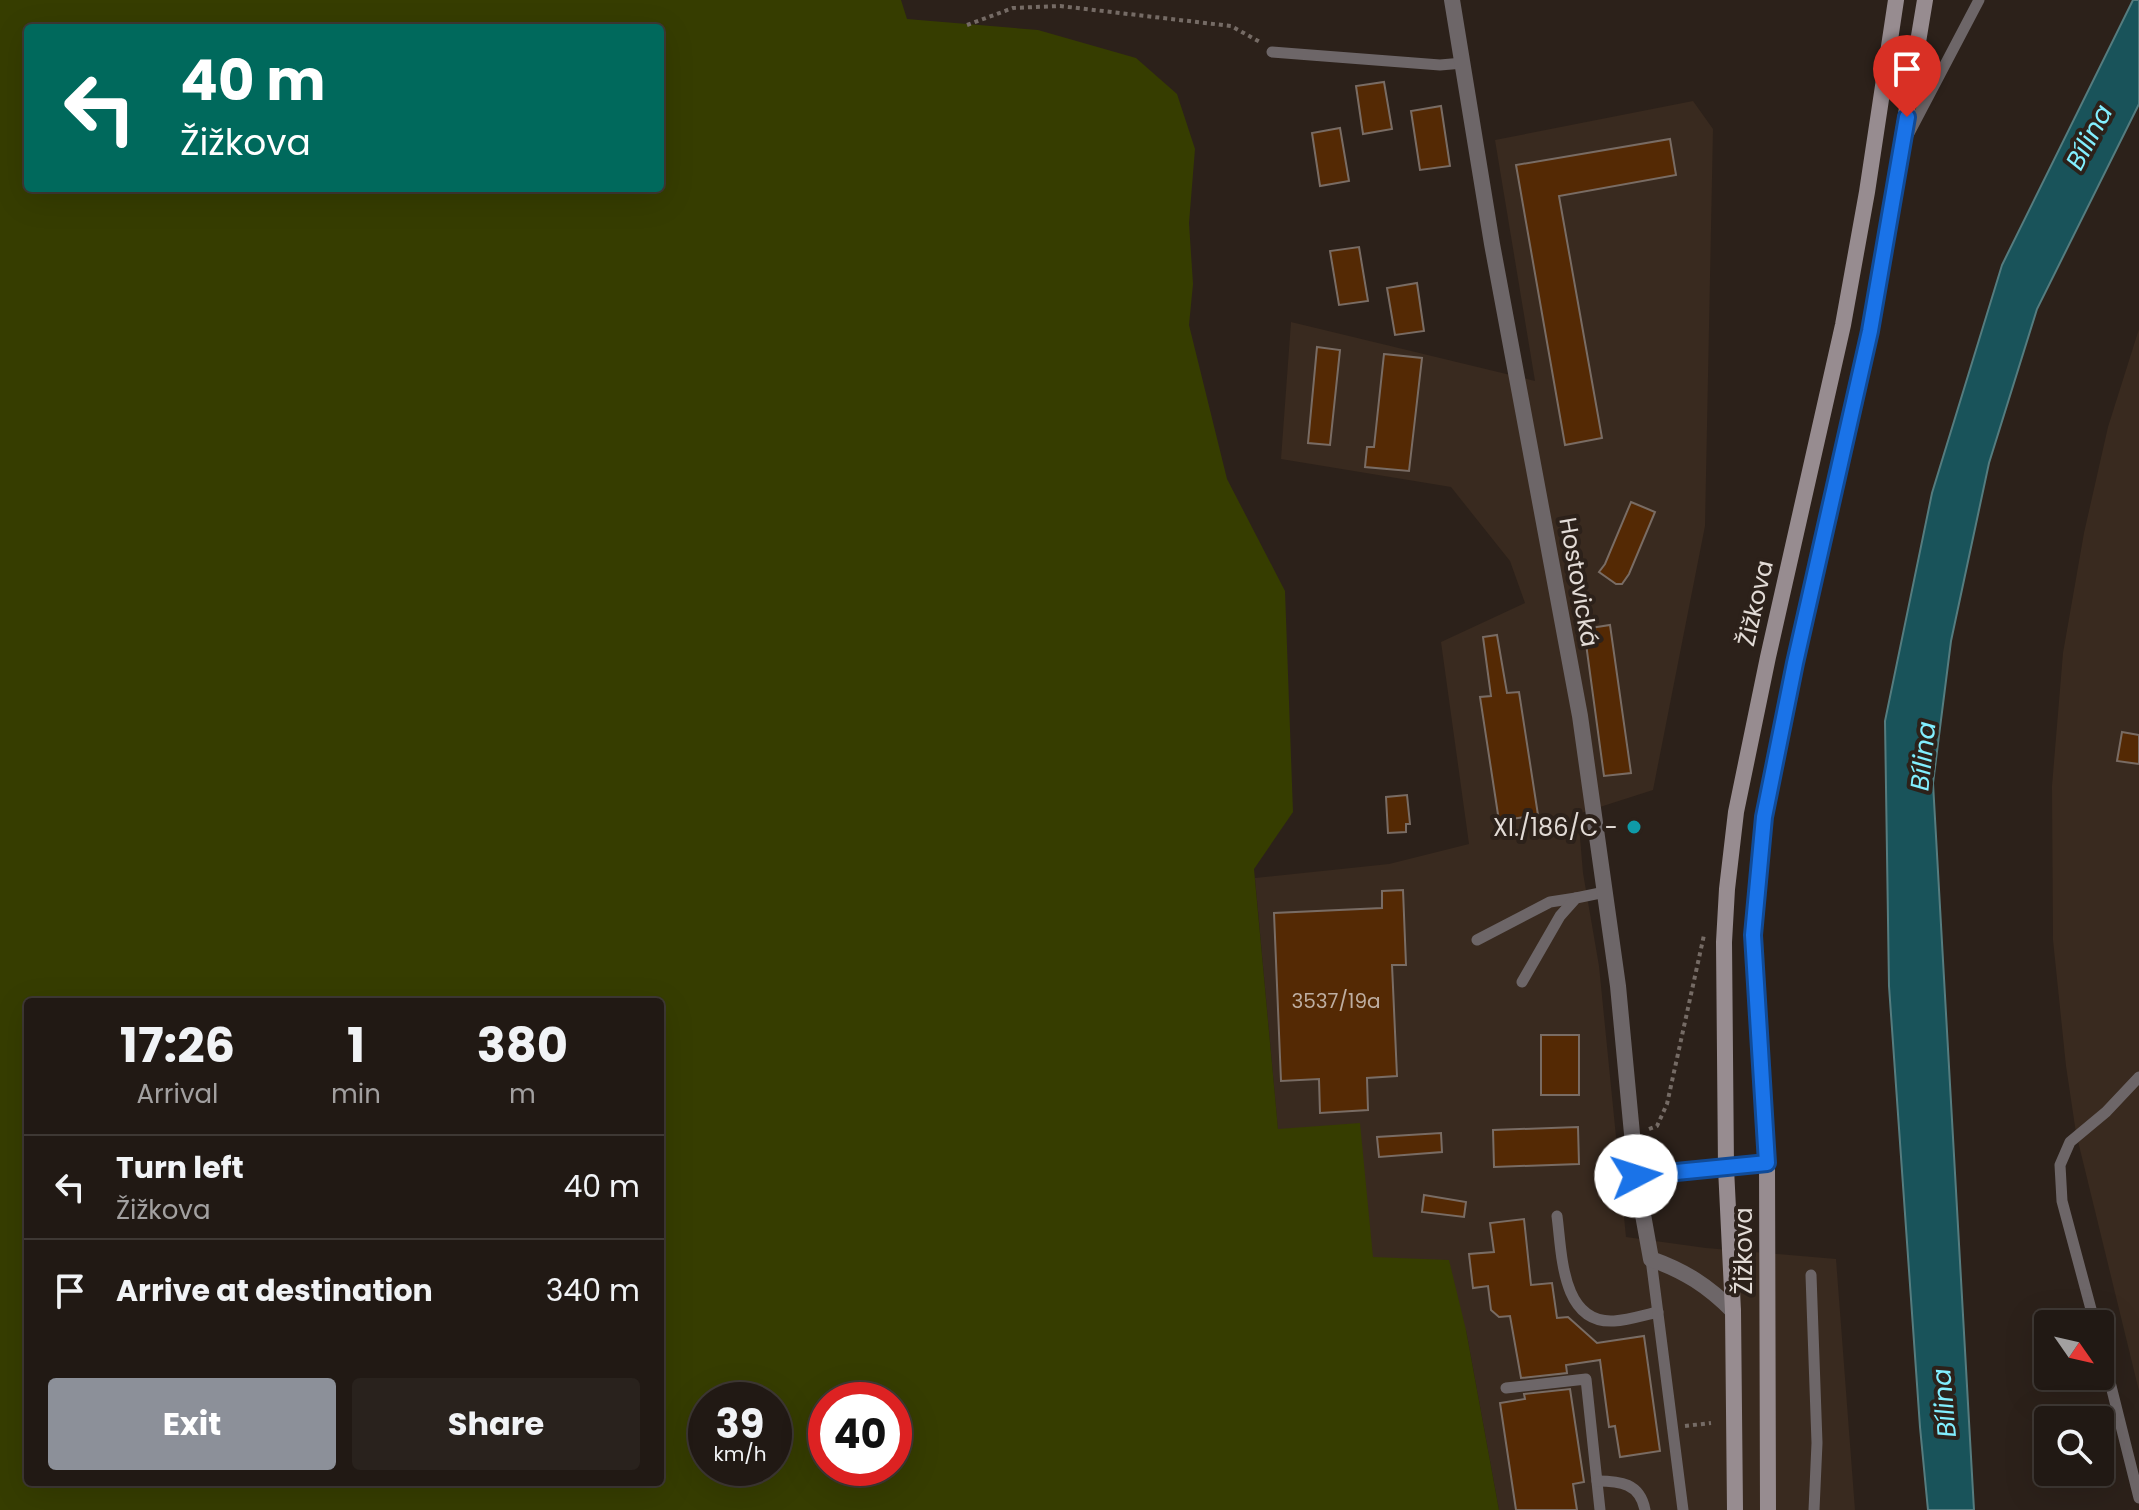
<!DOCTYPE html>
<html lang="en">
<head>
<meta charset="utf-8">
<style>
	body { margin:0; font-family:Poppins,sans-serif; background:#29221d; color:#f1f3f6; height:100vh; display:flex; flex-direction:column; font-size:30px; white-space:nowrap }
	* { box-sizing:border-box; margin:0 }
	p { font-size:26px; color:#a2a0a0 }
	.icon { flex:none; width:44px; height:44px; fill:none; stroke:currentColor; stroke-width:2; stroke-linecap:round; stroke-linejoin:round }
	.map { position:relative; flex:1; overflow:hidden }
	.details { position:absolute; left:24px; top:998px; width:640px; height:488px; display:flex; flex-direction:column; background:#211914; border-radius:8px; box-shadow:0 8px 32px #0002,0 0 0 2px #3e3834 }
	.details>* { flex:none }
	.guide { position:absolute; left:24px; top:24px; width:640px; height:168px; border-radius:8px; box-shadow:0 8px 32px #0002,0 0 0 2px #3e3834; background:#00695c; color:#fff; overflow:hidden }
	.needle { width:52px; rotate:124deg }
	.fabs { position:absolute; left:2034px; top:1310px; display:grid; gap:16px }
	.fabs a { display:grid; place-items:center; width:80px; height:80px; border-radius:8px; background:#211914; box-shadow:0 8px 32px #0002,0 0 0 2px #3e3834; font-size:40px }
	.speed { position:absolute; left:688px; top:1382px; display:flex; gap:16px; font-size:40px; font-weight:700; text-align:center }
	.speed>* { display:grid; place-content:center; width:104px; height:104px; border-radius:50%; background:#211914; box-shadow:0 8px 32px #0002,0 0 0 2px #3e3834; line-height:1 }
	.speed small { font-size:20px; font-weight:400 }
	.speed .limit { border:12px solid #d22; background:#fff; color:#111 }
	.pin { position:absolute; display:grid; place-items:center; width:68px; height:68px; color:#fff; margin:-82px -34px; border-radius:50% 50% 50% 0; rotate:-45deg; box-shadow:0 0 8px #0007 }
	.pin .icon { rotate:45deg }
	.me { position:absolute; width:88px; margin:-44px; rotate:85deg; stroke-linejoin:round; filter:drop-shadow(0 0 6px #0008) }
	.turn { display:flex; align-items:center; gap:28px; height:168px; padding:0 24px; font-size:36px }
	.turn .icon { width:104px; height:104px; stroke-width:2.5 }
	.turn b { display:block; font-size:56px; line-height:68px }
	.eta { display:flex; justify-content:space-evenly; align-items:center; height:136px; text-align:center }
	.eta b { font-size:48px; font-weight:700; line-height:56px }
	.button { display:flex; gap:16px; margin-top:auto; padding:16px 24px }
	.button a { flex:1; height:92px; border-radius:8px; background:#8c9099; color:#fff; font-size:32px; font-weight:700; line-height:92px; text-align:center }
	.button a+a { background:#29221d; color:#f1f3f6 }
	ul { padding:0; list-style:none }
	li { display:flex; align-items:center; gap:24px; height:104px; padding:0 24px; border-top:2px solid #3e3834 }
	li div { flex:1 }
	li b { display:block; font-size:30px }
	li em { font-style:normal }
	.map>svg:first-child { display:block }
</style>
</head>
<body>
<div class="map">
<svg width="2139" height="1510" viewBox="0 0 2139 1510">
	<rect width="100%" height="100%" fill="#2c211a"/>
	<g fill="#392a1f">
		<polygon points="1693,101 1713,129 1705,526 1653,790 1578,814 1583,873 1599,966 1626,1237 1706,1248 1836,1259 1855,1510 1499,1510 1466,1330 1373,1257 1278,1130 1255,878 1389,864 1469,844 1441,642 1525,603 1510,561 1451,487 1281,459 1291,322 1535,381 1495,140"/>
		<polygon points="2139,329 2139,1391 2076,1133 2066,1066 2053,940 2052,786 2063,653 2084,533 2108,427"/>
	</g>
	<path fill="#363d00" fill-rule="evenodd" d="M 0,0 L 901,0 L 907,19 L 1038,30 L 1136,58 L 1177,94 L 1195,149 L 1189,223 L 1193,284 L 1189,325 L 1227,479 L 1285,591 L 1293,812 L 1254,869 L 1278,1129 L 1360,1123 L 1373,1257 L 1449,1260 L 1466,1330 L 1499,1510 L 0,1510 ZM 28,28 L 660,28 L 660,188 L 28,188 ZM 28,1002 L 660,1002 L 660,1482 L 28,1482 ZM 706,1400 L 774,1400 L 774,1468 L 706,1468 ZM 826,1400 L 894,1400 L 894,1468 L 826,1468 Z"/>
	<polygon fill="#19535a" stroke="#557c7f" stroke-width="2" points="2133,0 2139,0 2139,104 2037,309 1989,463 1951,641 1933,783 1974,1510 1928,1510 1920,1427 1889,986 1885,721 1932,493 2002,265"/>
	<g fill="#542904" stroke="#796c64" stroke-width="2">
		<polygon points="1384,82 1392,129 1363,134 1356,86"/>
		<polygon points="1441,106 1450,166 1420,170 1411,111"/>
		<polygon points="1340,128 1349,181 1320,186 1312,133"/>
		<polygon points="1670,139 1676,175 1559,196 1602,438 1565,445 1516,165"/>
		<polygon points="1359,247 1368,301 1339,305 1330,251"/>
		<polygon points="1417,283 1424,331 1395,335 1387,288"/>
		<polygon points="1317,347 1340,350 1330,445 1308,443"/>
		<polygon points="1384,354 1422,358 1409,471 1365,467 1367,447 1374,447"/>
		<polygon points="1631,502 1655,512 1629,574 1622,584 1616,584 1599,572 1605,564"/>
		<polygon points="1610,625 1631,773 1604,776 1584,629"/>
		<polygon points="1497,635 1507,693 1519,692 1538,815 1499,821 1480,697 1491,696 1483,637"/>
		<polygon points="2122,732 2139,735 2139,764 2117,761"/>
		<polygon points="1407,795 1410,824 1406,824 1406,832 1388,833 1386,797"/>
		<polygon points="1403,890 1406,965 1392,965 1397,1076 1367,1078 1368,1110 1320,1113 1319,1079 1281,1081 1274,913 1382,908 1382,891"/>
		<rect x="1541" y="1035" width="38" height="60"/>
		<polygon points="1578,1127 1579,1164 1494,1167 1493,1130"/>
		<polygon points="1441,1133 1442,1152 1379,1157 1377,1137"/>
		<polygon points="1424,1195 1466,1202 1464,1217 1422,1212"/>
		<polygon points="1524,1219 1531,1285 1552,1283 1557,1318 1568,1317 1597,1343 1644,1336 1660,1451 1620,1457 1615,1426 1609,1427 1600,1360 1566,1365 1567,1373 1521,1378 1510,1316 1499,1317 1491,1310 1488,1286 1473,1288 1469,1254 1494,1252 1490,1223"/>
		<polygon points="1570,1389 1584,1482 1573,1484 1577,1510 1516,1510 1500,1403 1525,1399 1524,1394"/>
	</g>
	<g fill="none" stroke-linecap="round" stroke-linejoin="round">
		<g stroke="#756b65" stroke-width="4" stroke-dasharray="4 4" stroke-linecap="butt">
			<polyline points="967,25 1013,8 1060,6 1231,26 1260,42"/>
			<polyline points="1649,1129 1657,1126 1667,1104 1704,935"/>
			<polyline points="1685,1426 1711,1423"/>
		</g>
		<g stroke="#6d6668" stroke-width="11">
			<polyline points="1272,52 1440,65 1463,63"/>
			<polyline points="1906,139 1979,0"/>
			<polyline points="1477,940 1550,902 1576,898"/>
			<polyline points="1522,982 1560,916 1576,898 1605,892"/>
			<path d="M 1557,1216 C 1562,1253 1561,1324 1614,1321 C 1629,1320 1644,1315 1658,1312"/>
			<polyline points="1651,1259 1683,1510"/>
			<polyline points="1811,1275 1817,1443 1814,1510"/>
			<polyline points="2095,1324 2062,1201 2060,1165 2070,1142 2106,1112 2139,1077"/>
			<polyline points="2100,1342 2139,1498"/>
			<polyline points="1506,1388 1586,1379 1600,1510"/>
			<path d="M 1597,1481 C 1620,1481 1640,1483 1645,1510"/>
		</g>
		<g stroke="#6d6668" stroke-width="16">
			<path d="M 1452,0 L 1492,244 L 1580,716 L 1618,986 L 1636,1176 L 1651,1259 C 1685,1271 1708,1286 1733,1311"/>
			<polyline points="1636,1176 1767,1163"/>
		</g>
		<g stroke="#978c90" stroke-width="16">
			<polyline points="1735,1510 1733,1311 1726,1168 1724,942 1727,889 1736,812 1768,657 1843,325 1867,192 1896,0"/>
			<polyline points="1768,1510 1767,1163 1753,935 1757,880 1764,817 1795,663 1870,331 1925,0"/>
		</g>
	</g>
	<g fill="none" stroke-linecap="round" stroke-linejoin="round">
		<defs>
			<polyline id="route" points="1636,1176 1767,1163 1753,935 1764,817 1795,663 1870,331 1907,117"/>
		</defs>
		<use href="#route" stroke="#114b97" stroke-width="20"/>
		<use href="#route" stroke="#1a73e8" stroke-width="14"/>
	</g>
	<circle fill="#0f9aa8" stroke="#2c211a" stroke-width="3" cx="1634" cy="827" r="8"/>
	<g text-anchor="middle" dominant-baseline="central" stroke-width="8" stroke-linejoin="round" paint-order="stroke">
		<g font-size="20" fill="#beaea2">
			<text x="1336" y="1001">3537/19a</text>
		</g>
		<g font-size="24" fill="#e2dbd6" stroke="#2c211a">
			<text transform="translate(1579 582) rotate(80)">Hostovická</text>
			<text transform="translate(1755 603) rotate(-77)">Žižkova</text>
			<text transform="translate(1743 1251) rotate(-90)">Žižkova</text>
		</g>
		<g font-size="24" fill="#e2dbd6" stroke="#2c211a" text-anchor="end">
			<text x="1618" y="827">XI./186/C -</text>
		</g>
		<g font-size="26" font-style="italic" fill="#82efff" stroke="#2c211a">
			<text transform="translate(2089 137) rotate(-62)">Bílina</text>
			<text transform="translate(1923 756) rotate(-84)">Bílina</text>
			<text transform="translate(1944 1403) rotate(-95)">Bílina</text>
		</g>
	</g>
</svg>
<div class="fabs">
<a><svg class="needle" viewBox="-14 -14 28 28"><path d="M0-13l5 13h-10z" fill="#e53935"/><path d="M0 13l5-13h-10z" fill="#a2a0a0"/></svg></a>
<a><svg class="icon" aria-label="search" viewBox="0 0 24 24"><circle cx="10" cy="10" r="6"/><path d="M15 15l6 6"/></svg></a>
</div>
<div class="speed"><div>39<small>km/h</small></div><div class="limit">40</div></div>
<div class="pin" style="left:1907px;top:117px;background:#d93025"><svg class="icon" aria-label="arrive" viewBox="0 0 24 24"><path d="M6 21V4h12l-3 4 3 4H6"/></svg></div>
<svg class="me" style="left:1636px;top:1176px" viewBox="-20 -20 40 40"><circle r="19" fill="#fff"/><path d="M0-13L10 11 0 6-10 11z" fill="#1a73e8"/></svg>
<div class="guide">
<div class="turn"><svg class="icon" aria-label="left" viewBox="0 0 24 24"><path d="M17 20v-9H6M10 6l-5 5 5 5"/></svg><div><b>40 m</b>Žižkova</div></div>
</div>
<section class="details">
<div class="eta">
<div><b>17:26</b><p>Arrival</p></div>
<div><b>1</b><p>min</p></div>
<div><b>380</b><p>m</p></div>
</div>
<ul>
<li><svg class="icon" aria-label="left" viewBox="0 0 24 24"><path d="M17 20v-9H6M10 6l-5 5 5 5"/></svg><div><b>Turn left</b><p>Žižkova</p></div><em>40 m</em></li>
<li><svg class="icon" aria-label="arrive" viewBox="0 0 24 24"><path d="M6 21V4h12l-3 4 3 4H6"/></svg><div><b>Arrive at destination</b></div><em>340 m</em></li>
</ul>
<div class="button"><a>Exit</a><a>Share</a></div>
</section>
</div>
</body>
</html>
